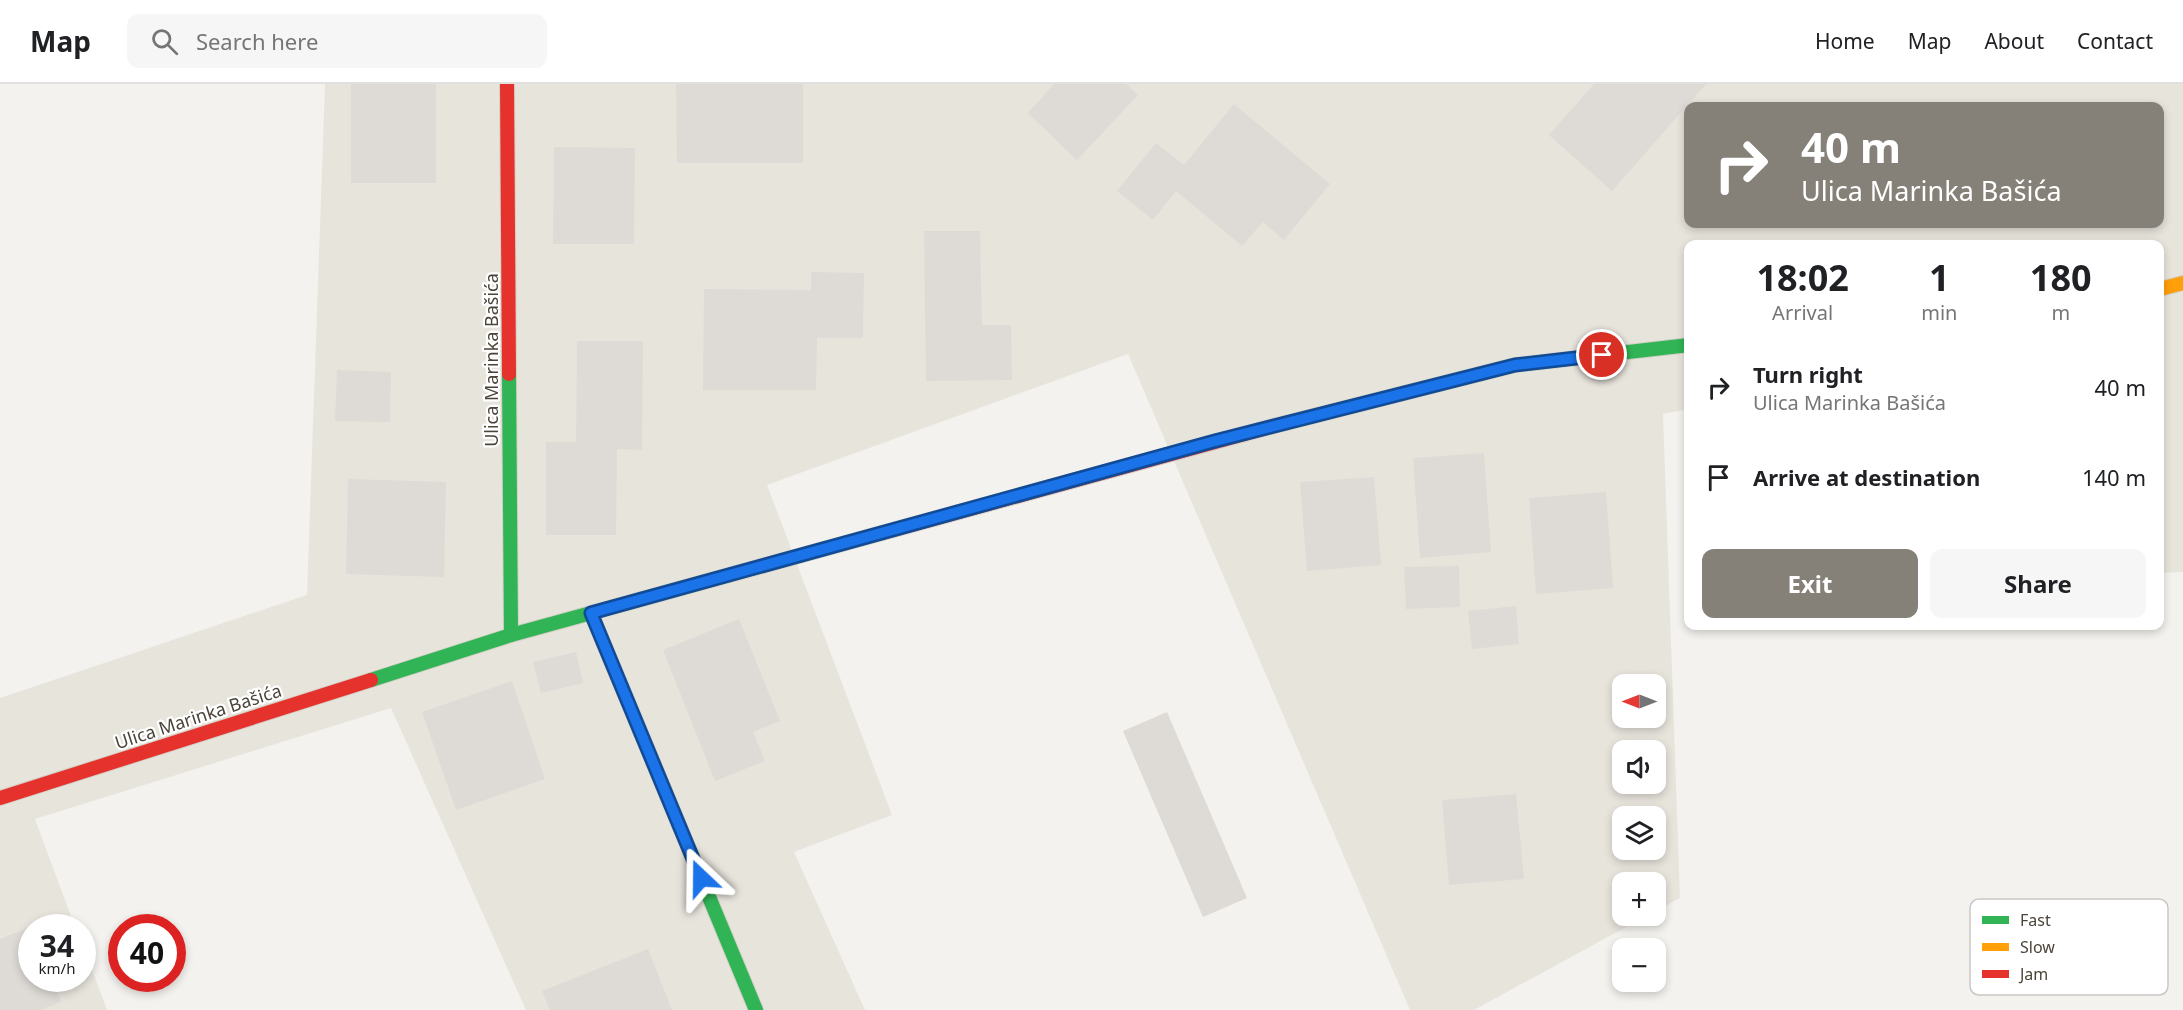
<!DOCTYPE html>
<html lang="en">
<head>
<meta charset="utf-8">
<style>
	body { margin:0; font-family:"Noto Sans",sans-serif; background:#f6f6f6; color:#202124; height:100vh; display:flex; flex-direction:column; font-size:22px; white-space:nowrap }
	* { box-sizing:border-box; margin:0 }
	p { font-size:20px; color:#757577 }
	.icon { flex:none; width:33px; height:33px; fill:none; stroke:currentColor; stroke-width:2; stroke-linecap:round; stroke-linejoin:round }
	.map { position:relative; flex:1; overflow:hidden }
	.side { position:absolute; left:1684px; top:156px; width:480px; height:390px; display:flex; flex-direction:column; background:#fff; border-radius:12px; box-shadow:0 3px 9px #0003 }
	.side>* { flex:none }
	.banner { position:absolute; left:1684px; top:18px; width:480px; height:126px; border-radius:12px; box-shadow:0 3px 9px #0003; background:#868178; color:#fff; overflow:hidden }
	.needle { width:39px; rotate:270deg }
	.fabs { position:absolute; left:1612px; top:590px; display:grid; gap:12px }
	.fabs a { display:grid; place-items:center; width:54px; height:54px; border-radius:12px; background:#fff; box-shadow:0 3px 9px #0003; font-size:30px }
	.speed { position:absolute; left:18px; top:830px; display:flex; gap:12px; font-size:30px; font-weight:700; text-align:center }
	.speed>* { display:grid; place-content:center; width:78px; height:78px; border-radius:50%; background:#fff; box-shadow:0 3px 9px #0003; line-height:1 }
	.speed small { font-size:15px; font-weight:400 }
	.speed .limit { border:9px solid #d22; background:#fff; color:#111 }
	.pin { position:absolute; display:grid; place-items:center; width:51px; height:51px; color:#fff; margin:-26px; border:3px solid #fff; border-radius:50%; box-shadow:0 2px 6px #0007 }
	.me { position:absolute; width:66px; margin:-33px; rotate:337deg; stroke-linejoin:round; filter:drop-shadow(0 0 4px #0008) }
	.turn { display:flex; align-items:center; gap:21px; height:126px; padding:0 18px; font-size:27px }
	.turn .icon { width:78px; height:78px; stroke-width:2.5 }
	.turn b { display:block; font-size:42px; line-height:51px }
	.eta { display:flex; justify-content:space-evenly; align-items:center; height:102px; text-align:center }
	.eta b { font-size:36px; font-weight:700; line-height:42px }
	.cta { display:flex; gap:12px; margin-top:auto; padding:12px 18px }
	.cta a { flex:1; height:69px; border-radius:12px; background:#868178; color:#fff; font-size:24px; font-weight:700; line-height:69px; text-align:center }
	.cta a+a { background:#f6f6f6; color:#202124 }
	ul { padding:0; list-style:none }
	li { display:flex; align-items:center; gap:18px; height:90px; padding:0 18px }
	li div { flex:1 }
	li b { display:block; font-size:22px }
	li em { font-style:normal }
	header { display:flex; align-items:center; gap:36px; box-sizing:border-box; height:84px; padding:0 30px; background:#fff; border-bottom:2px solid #e0e0e0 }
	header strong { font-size:28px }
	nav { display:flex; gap:33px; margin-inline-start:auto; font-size:21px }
	.search { width:420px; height:54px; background:#f6f6f6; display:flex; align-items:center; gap:15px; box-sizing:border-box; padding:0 21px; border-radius:12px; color:#757577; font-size:22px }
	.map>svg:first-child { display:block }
</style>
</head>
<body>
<header>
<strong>Map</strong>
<div class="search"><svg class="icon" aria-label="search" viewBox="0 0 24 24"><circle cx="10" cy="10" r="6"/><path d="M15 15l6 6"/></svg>Search here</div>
<nav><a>Home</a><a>Map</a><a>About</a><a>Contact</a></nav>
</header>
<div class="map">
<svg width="2183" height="926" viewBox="0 0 2183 926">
	<rect width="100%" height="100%" fill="#f4f2ee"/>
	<path fill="#e7e4dc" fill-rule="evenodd" d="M 325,0 L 2183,0 L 2183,488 L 2160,489 L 2160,160 L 1689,160 L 1689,325 L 1663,330 L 1680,814 L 1656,827 L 1656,798 L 1623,798 L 1623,831 L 1648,831 L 1474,926 L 1410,926 L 1128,270 L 767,401 L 892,731 L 794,768 L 865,926 L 526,926 L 391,624 L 35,735 L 75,843 L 32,843 L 32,894 L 82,894 L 83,862 L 107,926 L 0,926 L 0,614 L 307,511 ZM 1689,22 L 2160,22 L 2160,140 L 1689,140 ZM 1623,600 L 1656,600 L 1656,633 L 1623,633 ZM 1623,666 L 1656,666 L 1656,699 L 1623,699 ZM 1623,732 L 1656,732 L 1656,765 L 1623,765 Z"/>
	<g fill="#dedbd6">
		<rect x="351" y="0" width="85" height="99"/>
		<polygon points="676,0 803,0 803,79 677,79"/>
		<polygon points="1054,0 1126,0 1138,11 1077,76 1028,29"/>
		<polygon points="1594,0 1706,0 1612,107 1549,51"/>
		<polygon points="1234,20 1330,100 1284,156 1263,138 1242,162 1176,107 1153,136 1117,107 1156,59 1184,81"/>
		<polygon points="554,63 635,64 634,160 553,160"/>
		<polygon points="924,147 980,147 982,241 1011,241 1012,296 926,297"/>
		<polygon points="811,188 864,189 863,254 817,254 816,306 703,306 704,205 811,206"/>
		<polygon points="577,257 643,257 642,366 617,365 616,451 546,451 546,358 576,358"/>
		<polygon points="337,286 391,288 390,338 335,337"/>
		<polygon points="1484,369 1491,468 1420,474 1413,374"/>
		<polygon points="1374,393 1381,481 1307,487 1300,398"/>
		<polygon points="348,395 446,398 444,493 346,490"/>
		<polygon points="1606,408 1613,504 1536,510 1529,414"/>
		<polygon points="1459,482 1460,523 1406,525 1404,483"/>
		<polygon points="1516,522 1519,560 1472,565 1468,527"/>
		<polygon points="739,535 780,637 753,648 765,677 715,697 663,566"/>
		<polygon points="576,568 583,599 541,609 533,578"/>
		<polygon points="512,597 545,695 456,726 422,628"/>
		<polygon points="1167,628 1247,814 1203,833 1123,647"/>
		<polygon points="1516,710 1524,795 1449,801 1442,716"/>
		<polygon points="32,842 32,894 52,894 61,918 41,926 0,926 0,855"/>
		<polygon points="648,865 672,926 550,926 542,907"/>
	</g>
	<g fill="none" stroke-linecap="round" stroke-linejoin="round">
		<defs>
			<g id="fast">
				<polyline points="509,290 511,551"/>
				<polyline points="1270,343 1515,281 1689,261"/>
				<polyline points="591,529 756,926"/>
				<polyline points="371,596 511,551 882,449"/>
			</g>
			<polyline id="slow" points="2160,205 2183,199"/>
			<g id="jam">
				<polyline points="507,0 509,290"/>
				<polyline points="882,449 1270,343"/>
				<polyline points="0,714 371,596"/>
			</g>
		</defs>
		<use href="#fast" stroke="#d3cfc5" stroke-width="16"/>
		<use href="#slow" stroke="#d3cfc5" stroke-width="16"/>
		<use href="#jam" stroke="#d3cfc5" stroke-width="16"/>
		<use href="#fast" stroke="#30b455" stroke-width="14"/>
		<use href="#slow" stroke="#ff9f0a" stroke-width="14"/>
		<use href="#jam" stroke="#e5322d" stroke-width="14"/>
	</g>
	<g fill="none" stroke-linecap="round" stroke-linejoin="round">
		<defs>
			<polyline id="route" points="701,794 591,529 1215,357 1515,281 1602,271"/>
		</defs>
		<use href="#route" stroke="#114b97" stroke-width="15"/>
		<use href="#route" stroke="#1a73e8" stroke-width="10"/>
	</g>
	<g text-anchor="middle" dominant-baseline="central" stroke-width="4.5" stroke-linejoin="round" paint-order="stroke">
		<g font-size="18" fill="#4b4439" stroke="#fff">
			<text transform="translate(491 276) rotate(-90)">Ulica Marinka Bašića</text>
			<text transform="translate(198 632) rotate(-18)">Ulica Marinka Bašića</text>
		</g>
	</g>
	<rect x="1970" y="815" width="198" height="96" rx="9" fill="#fff" stroke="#c9c7c4" stroke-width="1.5"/>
	<rect x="1982" y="832" width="27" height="8" fill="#30b455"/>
	<rect x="1982" y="859" width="27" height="8" fill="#ff9f0a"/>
	<rect x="1982" y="886" width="27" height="8" fill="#e5322d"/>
	<g font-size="16" fill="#4b4439">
		<text x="2020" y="842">Fast</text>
		<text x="2020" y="869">Slow</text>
		<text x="2020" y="896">Jam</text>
	</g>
</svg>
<div class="fabs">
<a><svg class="needle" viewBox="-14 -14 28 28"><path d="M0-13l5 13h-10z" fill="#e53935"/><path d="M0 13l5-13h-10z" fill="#757577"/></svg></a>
<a><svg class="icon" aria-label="sound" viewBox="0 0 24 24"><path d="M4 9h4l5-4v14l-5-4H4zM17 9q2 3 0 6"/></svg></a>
<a><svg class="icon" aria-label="layers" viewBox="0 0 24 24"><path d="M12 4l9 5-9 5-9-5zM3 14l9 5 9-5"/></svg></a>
<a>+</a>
<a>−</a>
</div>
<div class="speed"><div>34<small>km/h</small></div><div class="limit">40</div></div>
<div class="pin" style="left:1602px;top:271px;background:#d93025"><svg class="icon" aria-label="arrive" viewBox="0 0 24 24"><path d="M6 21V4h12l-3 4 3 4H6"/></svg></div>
<svg class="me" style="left:701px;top:794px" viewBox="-20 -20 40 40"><path d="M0-17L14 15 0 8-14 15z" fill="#1a73e8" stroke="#fff" stroke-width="4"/></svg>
<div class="banner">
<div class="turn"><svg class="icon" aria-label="right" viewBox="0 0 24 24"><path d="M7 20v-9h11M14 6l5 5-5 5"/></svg><div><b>40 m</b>Ulica Marinka Bašića</div></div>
</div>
<section class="side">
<div class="eta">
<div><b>18:02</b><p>Arrival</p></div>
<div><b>1</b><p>min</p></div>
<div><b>180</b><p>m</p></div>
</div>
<ul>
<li><svg class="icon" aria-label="right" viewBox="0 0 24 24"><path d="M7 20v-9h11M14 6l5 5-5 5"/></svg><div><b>Turn right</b><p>Ulica Marinka Bašića</p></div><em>40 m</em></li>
<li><svg class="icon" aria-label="arrive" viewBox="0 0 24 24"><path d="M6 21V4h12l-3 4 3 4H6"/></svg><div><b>Arrive at destination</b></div><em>140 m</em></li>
</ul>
<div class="cta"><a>Exit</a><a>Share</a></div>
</section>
</div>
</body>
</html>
